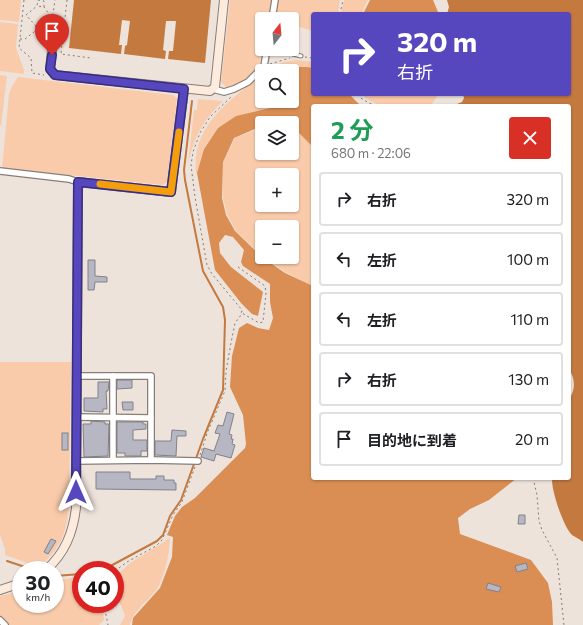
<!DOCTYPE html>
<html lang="ja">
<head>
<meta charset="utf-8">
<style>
	body { margin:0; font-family:Commissioner,"Noto Sans JP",sans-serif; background:#f6f6f6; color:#202124; height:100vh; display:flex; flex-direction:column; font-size:15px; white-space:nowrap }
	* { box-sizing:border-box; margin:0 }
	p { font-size:13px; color:#757577 }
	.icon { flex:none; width:22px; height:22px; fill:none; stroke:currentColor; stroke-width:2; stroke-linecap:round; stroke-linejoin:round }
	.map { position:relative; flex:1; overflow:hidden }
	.side { position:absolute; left:311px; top:104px; width:260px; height:376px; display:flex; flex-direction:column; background:#fff; border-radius:4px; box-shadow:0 1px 3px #0004 }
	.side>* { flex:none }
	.banner { position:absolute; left:311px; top:12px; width:260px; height:84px; border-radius:4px; box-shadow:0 1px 3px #0004; background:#5747bf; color:#fff; overflow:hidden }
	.needle { width:26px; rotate:16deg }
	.controls { position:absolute; left:255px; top:12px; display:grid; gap:8px }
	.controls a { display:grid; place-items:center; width:44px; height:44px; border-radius:4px; background:#fff; box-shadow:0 1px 3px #0004; font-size:20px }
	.speed { position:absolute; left:12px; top:561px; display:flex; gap:8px; font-size:20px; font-weight:700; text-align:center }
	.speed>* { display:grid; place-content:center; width:52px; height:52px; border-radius:50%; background:#fff; box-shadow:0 1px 3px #0004; line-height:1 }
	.speed small { font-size:10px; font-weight:400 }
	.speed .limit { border:6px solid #d22; background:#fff; color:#111 }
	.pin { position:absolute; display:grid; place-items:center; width:34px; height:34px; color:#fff; margin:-41px -17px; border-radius:50% 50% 50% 0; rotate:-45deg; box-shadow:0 0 4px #0007 }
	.pin .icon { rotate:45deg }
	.me { position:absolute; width:44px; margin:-22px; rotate:0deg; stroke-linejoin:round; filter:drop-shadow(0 0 3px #0008) }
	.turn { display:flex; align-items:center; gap:14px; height:84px; padding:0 20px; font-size:18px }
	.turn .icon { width:52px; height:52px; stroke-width:2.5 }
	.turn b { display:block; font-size:28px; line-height:34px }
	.round { display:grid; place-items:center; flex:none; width:42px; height:42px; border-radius:4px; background:#f6f6f6 }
	.summary { display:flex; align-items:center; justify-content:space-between; height:68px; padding:0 20px }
	h1 { font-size:24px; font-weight:700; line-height:30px; color:#1e9e55 }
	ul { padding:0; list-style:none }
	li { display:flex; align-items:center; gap:12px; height:54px; margin:0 8px 6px; padding:0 12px; border:2px solid #e0e0e0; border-radius:4px }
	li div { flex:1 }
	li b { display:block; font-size:15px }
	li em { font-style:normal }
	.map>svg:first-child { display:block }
</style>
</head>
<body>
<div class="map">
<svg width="583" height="625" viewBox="0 0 583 625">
	<rect width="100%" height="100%" fill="#eee3db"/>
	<g fill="#f9cbab" fill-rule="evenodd">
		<polygon points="0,0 21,0 19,22 0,20"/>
		<path d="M 230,0 L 272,0 L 268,19 L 262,19 C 262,40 267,67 245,81 C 242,83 239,83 236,85 C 232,87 231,89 225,89 L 226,87 L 221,82 Z"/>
		<polygon points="278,0 340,0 338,14 313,14 313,31 293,25 292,30 292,19 275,19"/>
		<polygon points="344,0 368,0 361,14 341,14"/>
		<polygon points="0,22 18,24 16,48 24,70 24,74 0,71"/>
		<polygon points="297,60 313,62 313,68 307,67 289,67 285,71 266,71 283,62"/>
		<path d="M 262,74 L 262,101 L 271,101 L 270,108 L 236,116 L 218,128 L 204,148 L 197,173 L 196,173 C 191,125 230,101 262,74 Z"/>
		<polygon points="0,75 7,76 1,126 0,125"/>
		<polygon points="18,77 173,95 177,99 167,182 163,185 2,168 9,94 12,86"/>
		<path d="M 362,94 L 438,94 L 431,106 C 410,106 376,112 362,94 Z"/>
		<path d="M 198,99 L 223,101 C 202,122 195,135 188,164 L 194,110 L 197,110 Z"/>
		<path d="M 292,126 L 313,147 L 313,286 L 285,272 L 264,257 L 292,257 L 292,227 L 262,227 L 262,256 L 236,231 L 227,214 L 223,198 L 223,162 L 235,138 L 262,127 L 262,153 L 292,153 ZM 262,175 L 292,175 L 292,205 L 262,205 Z"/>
		<path d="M 0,362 L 71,362 L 69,502 C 67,533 62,547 39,567 L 5,555 L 5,549 L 0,535 Z"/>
		<path d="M 170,538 C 169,555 166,572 158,587 C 150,601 133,609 130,625 L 120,625 L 125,616 L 121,605 L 115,598 L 115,577 L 130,563 Z"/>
		<polygon points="81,577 81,604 102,604 104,620 99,625 8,625 0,616 0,596 21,591 21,604 55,604 55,580"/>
	</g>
	<g fill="#da8e53">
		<polygon points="370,0 433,0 438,12 437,14 363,14"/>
		<polygon points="289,67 307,67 313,68 313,94 349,94 361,106 313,106 313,147 292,126 292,123 262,123 262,126 234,138 223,162 222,198 226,215 235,231 262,257 285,273 313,286 313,402 311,405 313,409 313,478 517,478 489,500 470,509 458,518 460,534 531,560 548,583 552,602 553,625 132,625 133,618 160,588 172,557 173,537 167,535 175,516 182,507 195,498 245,448 246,444 243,415 230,387 232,356 239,328 247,323 258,328 269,330 273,318 270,302 270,284 243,266 241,262 244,250 233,237 225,235 219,243 220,253 231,267 263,292 258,316 252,314 241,303 215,270 197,173 204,149 218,128 236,116 270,108 272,101 292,101 292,71 286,71"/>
	</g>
	<g fill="#c4793f">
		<polygon points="74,0 211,0 205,63 168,59 169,51 173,51 176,21 166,21 163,50 166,51 165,59 124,54 125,46 127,45 130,21 122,20 119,45 122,45 121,54 69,48"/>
		<path d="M 447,0 L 583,0 L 583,542 C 580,539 575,537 572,535 C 563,526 552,492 552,480 L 561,480 L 564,478 L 569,478 L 569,399 C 576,390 575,378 569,369 L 569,106 L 452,106 L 462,102 L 464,98 L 463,94 L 569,94 L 569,14 L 447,14 L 449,7 Z"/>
	</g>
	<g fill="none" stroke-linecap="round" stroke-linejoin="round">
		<g stroke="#c4793f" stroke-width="2">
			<polyline points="7,561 34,570"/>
			<polyline points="103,570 157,541 163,535 170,516 181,500 203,439 223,390 225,320 223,307 203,271 185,180 184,170 192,101"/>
			<polyline points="55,576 81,574"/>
		</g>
	</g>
	<g fill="#b7b7c3" stroke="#80818b">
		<polygon points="88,260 95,260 95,276 107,277 107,282 95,282 94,290 88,290"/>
		<polygon points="117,380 132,380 132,388 117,389"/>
		<polygon points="98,382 109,382 108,391 106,391 107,409 103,409 103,412 84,411 84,398 98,398"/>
		<polygon points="122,402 133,402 133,410 123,410"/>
		<polygon points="227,412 234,414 229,434 232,435 231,439 233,439 232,444 235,445 231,458 216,454 214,461 201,457 204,448 214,451 220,434 215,433 218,425 223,426"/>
		<polygon points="91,421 105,422 105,424 109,424 108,456 84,457 83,424 91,424"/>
		<polygon points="117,422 143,422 143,424 146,424 146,429 133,430 133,440 147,440 147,451 141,451 141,456 125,456 125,453 117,453"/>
		<polygon points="172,430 186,431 186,436 177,436 176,456 155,455 155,441 171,441"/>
		<rect x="62" y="433" width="6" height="17"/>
		<polygon points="96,472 130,472 130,479 156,479 156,476 164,476 164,480 174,480 174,483 176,483 176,490 96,489"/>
		<polygon points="519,515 525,515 525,524 518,524"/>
		<polygon points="51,539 56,541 48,554 44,552"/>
		<polygon points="526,563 528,569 517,572 515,566"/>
		<polygon points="488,583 501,587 499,592 486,589"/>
	</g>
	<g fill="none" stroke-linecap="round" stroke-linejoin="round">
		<defs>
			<polyline id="lane" points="285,49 293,54 301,56"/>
			<g id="street">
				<polyline points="272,19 275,0"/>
				<polyline points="213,89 224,92 234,89 248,82 264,66 267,49"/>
				<polyline points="0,171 69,179 78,182"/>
				<polyline points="76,376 151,376 151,460"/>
				<polyline points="113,376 113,460"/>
				<polyline points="76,417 151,418"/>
				<polyline points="76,461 151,460 198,461"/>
				<polyline points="0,620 5,625"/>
			</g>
			<g id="secondary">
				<polyline points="53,41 50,69 55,75 210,91 215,87 224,0"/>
				<path d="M 46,570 C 65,553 73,533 76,508 L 78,182 L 171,192 L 184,89"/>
				<polyline points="0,590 21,583"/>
			</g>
		</defs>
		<use href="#lane" stroke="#887e77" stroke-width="5"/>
		<use href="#street" stroke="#887e77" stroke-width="8"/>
		<use href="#secondary" stroke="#887e77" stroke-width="10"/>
		<g stroke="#827b76" stroke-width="1" stroke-dasharray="2 3" stroke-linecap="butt">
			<polyline points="24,0 19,48 31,58 32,73 44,75"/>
			<polygon points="38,0 44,1 44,7 37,6"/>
			<polyline points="340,14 343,0"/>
			<polyline points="36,26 35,32 41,33 42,26 36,26 26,15 37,6"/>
			<polyline points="42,26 52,18 44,7"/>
			<polyline points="41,33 46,38"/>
			<polyline points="50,35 55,0"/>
			<polyline points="63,36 61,54 91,58"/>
			<polyline points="20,39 25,39 34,32"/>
			<polyline points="59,40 63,36 67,0"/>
			<polyline points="305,57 313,58"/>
			<polyline points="270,64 290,58"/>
			<polyline points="358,94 362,99 375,106"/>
			<polyline points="238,267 265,286 266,293 263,322 259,323 242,313"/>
			<polyline points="200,455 208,431 225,391 226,371 231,343 235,323 241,315 242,310 212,274 207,265 195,197 191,165 193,152 200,133 210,117 231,97"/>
			<polyline points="533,478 537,495 539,521 542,530 557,558 564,625"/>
			<polyline points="115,571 127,562 156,546 162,540 173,515 182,502 195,467"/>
			<polyline points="104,604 108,625"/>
		</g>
		<use href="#lane" stroke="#fff" stroke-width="3"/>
		<use href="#street" stroke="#fff" stroke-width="5.5"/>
		<use href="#secondary" stroke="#fdebde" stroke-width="8"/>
	</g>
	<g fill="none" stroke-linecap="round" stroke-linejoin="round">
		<defs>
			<polyline id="route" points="52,55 50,69 55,75 184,89 171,192 78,182 76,492"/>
		</defs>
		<use href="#route" stroke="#392e7c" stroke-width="10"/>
		<use href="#route" stroke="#5747bf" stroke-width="7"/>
		<polyline stroke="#f59e0b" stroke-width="7" points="100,184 171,192 179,132"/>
	</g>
</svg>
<div class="controls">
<a><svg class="needle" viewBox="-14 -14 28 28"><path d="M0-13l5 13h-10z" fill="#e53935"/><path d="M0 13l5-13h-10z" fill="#757577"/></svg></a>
<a><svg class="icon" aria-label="search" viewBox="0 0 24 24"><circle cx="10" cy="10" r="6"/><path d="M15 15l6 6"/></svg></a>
<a><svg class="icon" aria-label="layers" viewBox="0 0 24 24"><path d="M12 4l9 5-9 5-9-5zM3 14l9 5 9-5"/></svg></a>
<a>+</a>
<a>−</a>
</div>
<div class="speed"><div>30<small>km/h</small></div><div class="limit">40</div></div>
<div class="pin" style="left:52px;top:55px;background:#d93025"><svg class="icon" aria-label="arrive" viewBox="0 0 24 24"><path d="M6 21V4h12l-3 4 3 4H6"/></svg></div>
<svg class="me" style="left:76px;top:492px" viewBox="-20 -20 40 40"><path d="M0-17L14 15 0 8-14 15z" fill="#5747bf" stroke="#fff" stroke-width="4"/></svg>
<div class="banner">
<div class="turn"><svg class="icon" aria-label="right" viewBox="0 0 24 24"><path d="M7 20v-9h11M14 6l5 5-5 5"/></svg><div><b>320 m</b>右折</div></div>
</div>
<section class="side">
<div class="summary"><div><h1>2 分</h1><p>680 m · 22:06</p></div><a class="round" style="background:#d93025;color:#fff"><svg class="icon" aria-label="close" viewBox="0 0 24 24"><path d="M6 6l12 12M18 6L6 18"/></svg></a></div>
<ul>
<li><svg class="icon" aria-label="right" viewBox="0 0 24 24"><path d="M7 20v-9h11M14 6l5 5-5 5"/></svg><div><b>右折</b></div><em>320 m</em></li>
<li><svg class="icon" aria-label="left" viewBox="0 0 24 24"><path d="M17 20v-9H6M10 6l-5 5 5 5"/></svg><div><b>左折</b></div><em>100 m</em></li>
<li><svg class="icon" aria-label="left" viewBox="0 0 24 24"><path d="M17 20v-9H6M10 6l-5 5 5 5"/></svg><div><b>左折</b></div><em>110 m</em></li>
<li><svg class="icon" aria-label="right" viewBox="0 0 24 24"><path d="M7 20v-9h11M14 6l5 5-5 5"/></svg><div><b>右折</b></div><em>130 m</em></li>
<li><svg class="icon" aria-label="arrive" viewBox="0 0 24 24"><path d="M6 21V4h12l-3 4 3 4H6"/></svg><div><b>目的地に到着</b></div><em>20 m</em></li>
</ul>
</section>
</div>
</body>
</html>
